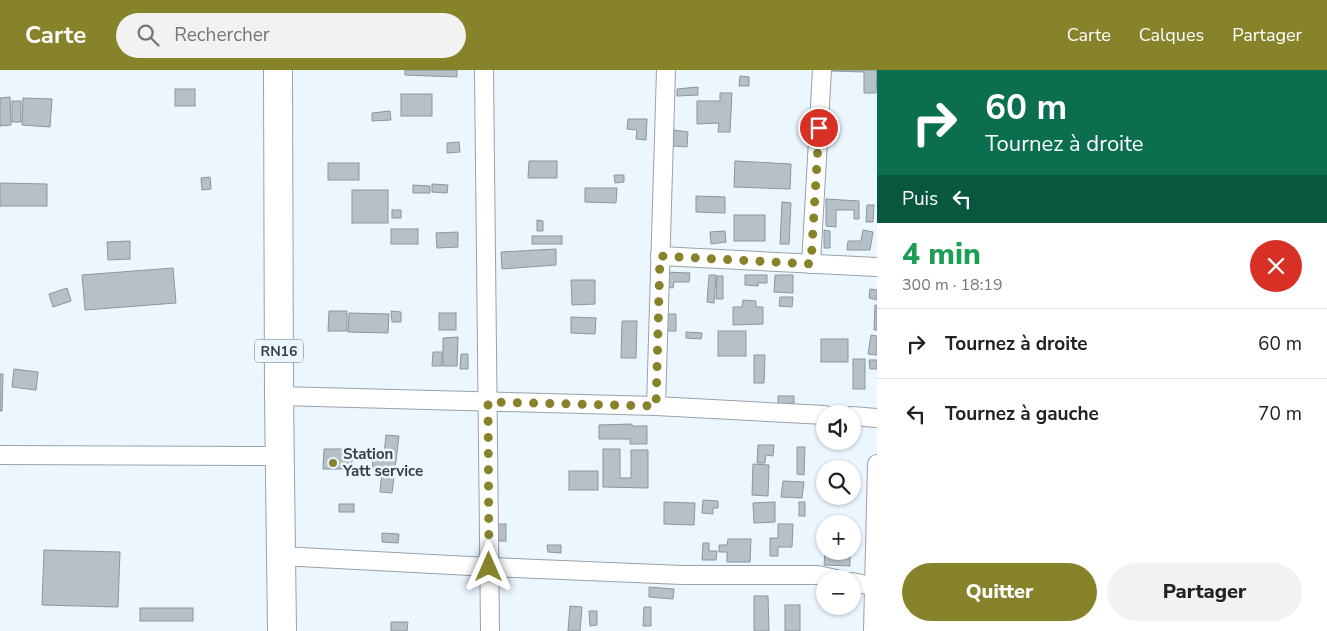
<!DOCTYPE html>
<html lang="fr">
<head>
<meta charset="utf-8">
<style>
	body { margin:0; font-family:"Nunito Sans",sans-serif; background:#f2f2f2; color:#222; height:100vh; display:flex; flex-direction:column; font-size:19px; white-space:nowrap }
	* { box-sizing:border-box; margin:0 }
	p { font-size:16px; color:#767676 }
	.icon { flex:none; width:28px; height:28px; fill:none; stroke:currentColor; stroke-width:2; stroke-linecap:round; stroke-linejoin:round }
	.map { position:relative; flex:1; overflow:hidden }
	.details { display:flex; flex-direction:column; background:#fff; width:450px }
	.details>* { flex:none }
	.guide { background:#0b6e4f; color:#fff; overflow:hidden }
	.fabs { position:absolute; left:816px; top:335px; display:grid; gap:10px }
	.fabs a { display:grid; place-items:center; width:45px; height:45px; border-radius:50%; background:#fff; box-shadow:0 1px 4px #0004; font-size:25px }
	.pin { position:absolute; display:grid; place-items:center; width:42px; height:42px; color:#fff; margin:-21px; border:2px solid #fff; border-radius:50%; box-shadow:0 1px 5px #0007 }
	.me { position:absolute; width:55px; margin:-28px; rotate:0deg; stroke-linejoin:round; filter:drop-shadow(0 0 4px #0008) }
	.turn { display:flex; align-items:center; gap:18px; height:105px; padding:0 25px; font-size:22px }
	.turn .icon { width:65px; height:65px; stroke-width:2.5 }
	.turn b { display:block; font-size:35px; line-height:42px }
	.then { display:flex; align-items:center; height:48px; padding:0 25px; background:#0003; gap:10px; font-size:19px }
	.round { display:grid; place-items:center; flex:none; width:52px; height:52px; border-radius:26px; background:#f2f2f2 }
	.summary { display:flex; align-items:center; justify-content:space-between; height:85px; padding:0 25px }
	h1 { font-size:30px; font-weight:800; line-height:38px; color:#1e9e55 }
	.primary-button { display:flex; gap:10px; margin-top:auto; padding:10px 25px }
	.primary-button a { flex:1; height:58px; border-radius:30px; background:#87832b; color:#fff; font-size:20px; font-weight:800; line-height:58px; text-align:center }
	.primary-button a+a { background:#f2f2f2; color:#222 }
	ul { padding:0; list-style:none }
	li { display:flex; align-items:center; gap:15px; height:70px; padding:0 25px; border-top:1px solid #e0e0e0 }
	li div { flex:1 }
	li b { display:block; font-size:19px }
	li em { font-style:normal }
	header { display:flex; align-items:center; gap:30px; box-sizing:border-box; height:70px; padding:0 25px; background:#87832b; color:#fff }
	header strong { font-size:24px }
	nav { display:flex; gap:28px; margin-inline-start:auto; font-size:18px }
	.search { width:350px; height:45px; background:#f2f2f2; display:flex; align-items:center; gap:12px; box-sizing:border-box; padding:0 18px; border-radius:28px; color:#767676; font-size:19px }
	main { display:flex; flex:1; min-height:0 }
	.map>svg:first-child { display:block }
</style>
</head>
<body>
<header>
<strong>Carte</strong>
<div class="search"><svg class="icon" aria-label="search" viewBox="0 0 24 24"><circle cx="10" cy="10" r="6"/><path d="M15 15l6 6"/></svg>Rechercher</div>
<nav><a>Carte</a><a>Calques</a><a>Partager</a></nav>
</header>
<main>
<div class="map">
<svg width="877" height="561" viewBox="0 0 877 561">
	<rect width="100%" height="100%" fill="#ebf6ff"/>
	<g fill="#b5c0c8" stroke="#8b959d">
		<polygon points="405,0 457,0 457,7 405,5"/>
		<polygon points="831,0 877,0 876,23 864,23 864,2 831,1"/>
		<polygon points="740,6 749,7 749,16 739,16"/>
		<polygon points="698,17 698,25 677,26 677,19"/>
		<rect x="175" y="19" width="20" height="17"/>
		<polygon points="720,23 732,23 730,62 718,62 719,53 697,54 697,31 720,31"/>
		<rect x="401" y="24" width="31" height="22"/>
		<polygon points="10,27 11,55 0,56 0,28"/>
		<polygon points="23,28 52,29 50,57 22,55"/>
		<rect x="12" y="31" width="9" height="21"/>
		<polygon points="390,41 391,50 372,51 372,43"/>
		<polygon points="628,49 647,49 646,70 636,69 637,60 627,59"/>
		<polygon points="674,60 688,62 687,77 673,76"/>
		<polygon points="459,72 460,82 447,83 447,73"/>
		<polygon points="529,91 557,91 557,108 528,108"/>
		<polygon points="735,91 791,94 790,119 734,117"/>
		<rect x="328" y="93" width="31" height="17"/>
		<polygon points="614,105 624,105 624,112 615,113"/>
		<polygon points="210,107 211,119 202,120 201,108"/>
		<polygon points="0,113 47,114 47,136 0,136"/>
		<polygon points="432,114 448,115 447,123 432,122"/>
		<polygon points="413,115 430,116 430,123 413,123"/>
		<polygon points="585,118 617,118 616,133 585,132"/>
		<rect x="352" y="120" width="36" height="33"/>
		<polygon points="696,126 725,127 725,143 696,142"/>
		<polygon points="826,129 859,131 859,149 854,149 854,140 836,140 836,157 826,156"/>
		<polygon points="782,132 791,133 789,174 780,174"/>
		<polygon points="867,135 874,135 873,152 866,152"/>
		<rect x="392" y="140" width="9" height="8"/>
		<rect x="734" y="145" width="31" height="26"/>
		<polygon points="537,150 543,151 543,161 537,161"/>
		<rect x="391" y="159" width="27" height="15"/>
		<polygon points="824,160 830,161 830,178 824,178"/>
		<polygon points="863,160 873,162 870,180 847,180 848,171 861,171"/>
		<polygon points="725,161 726,172 711,174 710,162"/>
		<polygon points="458,162 458,177 437,178 436,163"/>
		<rect x="532" y="166" width="30" height="8"/>
		<polygon points="130,171 130,189 108,190 107,172"/>
		<polygon points="556,179 556,195 502,199 501,182"/>
		<polygon points="173,198 176,233 85,240 82,205"/>
		<polygon points="666,202 690,203 689,212 674,212 673,218 666,217"/>
		<polygon points="709,205 716,205 714,233 707,232"/>
		<polygon points="745,205 767,205 767,213 758,213 758,216 745,215"/>
		<polygon points="775,205 793,205 793,223 774,222"/>
		<polygon points="717,206 723,206 723,229 716,229"/>
		<polygon points="571,210 595,210 595,234 572,235"/>
		<polygon points="67,218 71,231 53,237 49,224"/>
		<polygon points="870,219 877,220 877,230 869,228"/>
		<polygon points="780,227 793,227 792,237 779,236"/>
		<polygon points="743,230 756,231 756,237 763,237 763,254 733,255 733,237 742,237"/>
		<polygon points="875,235 877,235 877,260 874,260"/>
		<polygon points="329,241 347,241 347,261 328,261"/>
		<polygon points="391,241 401,242 401,252 392,252"/>
		<polygon points="349,243 389,244 388,263 348,262"/>
		<rect x="439" y="243" width="17" height="17"/>
		<polygon points="666,244 676,244 676,261 665,261"/>
		<polygon points="571,247 596,248 595,264 571,263"/>
		<polygon points="622,251 637,251 636,288 621,288"/>
		<rect x="718" y="261" width="28" height="25"/>
		<polygon points="686,262 702,263 701,269 686,268"/>
		<polygon points="871,265 877,266 877,285 868,284"/>
		<polygon points="458,267 457,296 443,296 443,268"/>
		<rect x="821" y="269" width="27" height="23"/>
		<polygon points="433,282 442,282 442,296 432,296"/>
		<polygon points="461,284 468,284 468,299 460,299"/>
		<polygon points="754,285 765,285 764,313 754,313"/>
		<rect x="853" y="289" width="12" height="30"/>
		<polygon points="869,290 877,290 877,299 870,299"/>
		<polygon points="14,299 38,302 36,320 12,317"/>
		<polygon points="0,304 3,304 2,341 0,341"/>
		<polygon points="778,326 794,326 794,333 778,334"/>
		<polygon points="632,354 632,356 647,356 647,374 630,374 630,369 599,369 599,355"/>
		<polygon points="386,365 399,366 392,423 380,422 382,400 372,398 374,384 384,385"/>
		<polygon points="758,375 774,375 773,386 766,385 765,393 757,393"/>
		<polygon points="797,377 805,377 804,405 797,404"/>
		<polygon points="324,379 352,379 352,399 323,399"/>
		<polygon points="603,379 620,379 620,408 631,408 631,380 648,380 648,418 603,417"/>
		<polygon points="753,394 769,395 768,426 752,425"/>
		<rect x="569" y="401" width="29" height="19"/>
		<polygon points="783,411 804,412 802,428 781,427"/>
		<polygon points="703,430 718,431 718,438 713,438 713,444 702,443"/>
		<polygon points="664,432 695,433 694,455 664,454"/>
		<polygon points="775,432 775,452 754,453 753,433"/>
		<rect x="799" y="432" width="6" height="14"/>
		<rect x="339" y="434" width="15" height="8"/>
		<rect x="497" y="454" width="9" height="17"/>
		<polygon points="778,454 793,454 792,477 778,477 778,486 770,486 770,468 778,468"/>
		<polygon points="382,463 399,464 398,473 382,472"/>
		<polygon points="728,469 751,469 750,492 727,492 727,482 719,482 719,475 727,475"/>
		<polygon points="703,473 709,473 709,481 717,481 716,490 702,490"/>
		<polygon points="547,475 561,475 561,483 548,482"/>
		<polygon points="44,480 120,482 118,537 42,535"/>
		<polygon points="825,483 850,485 850,496 824,495"/>
		<polygon points="649,517 674,519 673,529 649,527"/>
		<polygon points="754,526 768,526 769,561 754,561"/>
		<rect x="785" y="535" width="15" height="26"/>
		<polygon points="570,536 582,537 580,561 568,561"/>
		<polygon points="644,537 651,537 651,556 643,556"/>
		<rect x="140" y="538" width="53" height="13"/>
		<polygon points="589,541 597,541 597,555 590,556"/>
		<polygon points="391,552 408,552 407,561 391,561"/>
	</g>
	<g fill="none" stroke-linecap="round" stroke-linejoin="round">
		<defs>
			<g id="minor">
				<polyline points="484,0 490,561"/>
				<polyline points="660,186 877,197"/>
				<polyline points="811,194 822,0"/>
				<polyline points="279,326 656,336 825,345"/>
				<polyline points="656,336 666,0"/>
				<polyline points="852,346 877,348"/>
				<polyline points="0,385 280,386"/>
				<polyline points="281,486 489,497 682,505 818,505 836,509"/>
				<polyline points="852,512 873,516"/>
				<polyline points="873,561 877,394"/>
			</g>
			<polyline id="primary" points="278,0 279,326 282,561"/>
		</defs>
		<use href="#minor" stroke="#97a2aa" stroke-width="20"/>
		<use href="#primary" stroke="#97a2aa" stroke-width="30"/>
		<use href="#minor" stroke="#fff" stroke-width="18"/>
		<use href="#primary" stroke="#fff" stroke-width="28"/>
	</g>
	<g fill="none" stroke-linecap="round" stroke-linejoin="round">
		<polyline stroke="#87832b" stroke-width="9" stroke-dasharray="0 16.2" points="489,497 488,332 656,336 660,186 811,194 819,58"/>
	</g>
	<circle fill="#87832b" stroke="#ebf6ff" stroke-width="2" cx="333" cy="393" r="5"/>
	<g text-anchor="middle" dominant-baseline="central" stroke-width="5" stroke-linejoin="round" paint-order="stroke">
		<rect fill="#ebf6ff" stroke="#6e7479" stroke-width="1" x="255" y="269.5" width="48" height="23" rx="4"/>
		<g font-size="14" font-weight="bold" fill="#383d40">
			<text x="279" y="281">RN16</text>
		</g>
		<g font-size="15" font-weight="bold" fill="#383d40" stroke="#ebf6ff" text-anchor="start">
			<text x="343" y="384">Station<tspan x="343" dy="17">Yatt service</tspan></text>
		</g>
	</g>
</svg>
<div class="fabs">
<a><svg class="icon" aria-label="sound" viewBox="0 0 24 24"><path d="M4 9h4l5-4v14l-5-4H4zM17 9q2 3 0 6"/></svg></a>
<a><svg class="icon" aria-label="search" viewBox="0 0 24 24"><circle cx="10" cy="10" r="6"/><path d="M15 15l6 6"/></svg></a>
<a>+</a>
<a>−</a>
</div>
<div class="pin" style="left:819px;top:58px;background:#d93025"><svg class="icon" aria-label="arrive" viewBox="0 0 24 24"><path d="M6 21V4h12l-3 4 3 4H6"/></svg></div>
<svg class="me" style="left:489px;top:497px" viewBox="-20 -20 40 40"><path d="M0-17L14 15 0 8-14 15z" fill="#87832b" stroke="#fff" stroke-width="4"/></svg>
</div>
<section class="details">
<div class="guide">
<div class="turn"><svg class="icon" aria-label="right" viewBox="0 0 24 24"><path d="M7 20v-9h11M14 6l5 5-5 5"/></svg><div><b>60 m</b>Tournez à droite</div></div>
<div class="then">Puis<svg class="icon" aria-label="left" viewBox="0 0 24 24"><path d="M17 20v-9H6M10 6l-5 5 5 5"/></svg></div>
</div>
<div class="summary"><div><h1>4 min</h1><p>300 m · 18:19</p></div><a class="round" style="background:#d93025;color:#fff"><svg class="icon" aria-label="close" viewBox="0 0 24 24"><path d="M6 6l12 12M18 6L6 18"/></svg></a></div>
<ul>
<li><svg class="icon" aria-label="right" viewBox="0 0 24 24"><path d="M7 20v-9h11M14 6l5 5-5 5"/></svg><div><b>Tournez à droite</b></div><em>60 m</em></li>
<li><svg class="icon" aria-label="left" viewBox="0 0 24 24"><path d="M17 20v-9H6M10 6l-5 5 5 5"/></svg><div><b>Tournez à gauche</b></div><em>70 m</em></li>
</ul>
<div class="primary-button"><a>Quitter</a><a>Partager</a></div>
</section>
</main>
</body>
</html>
